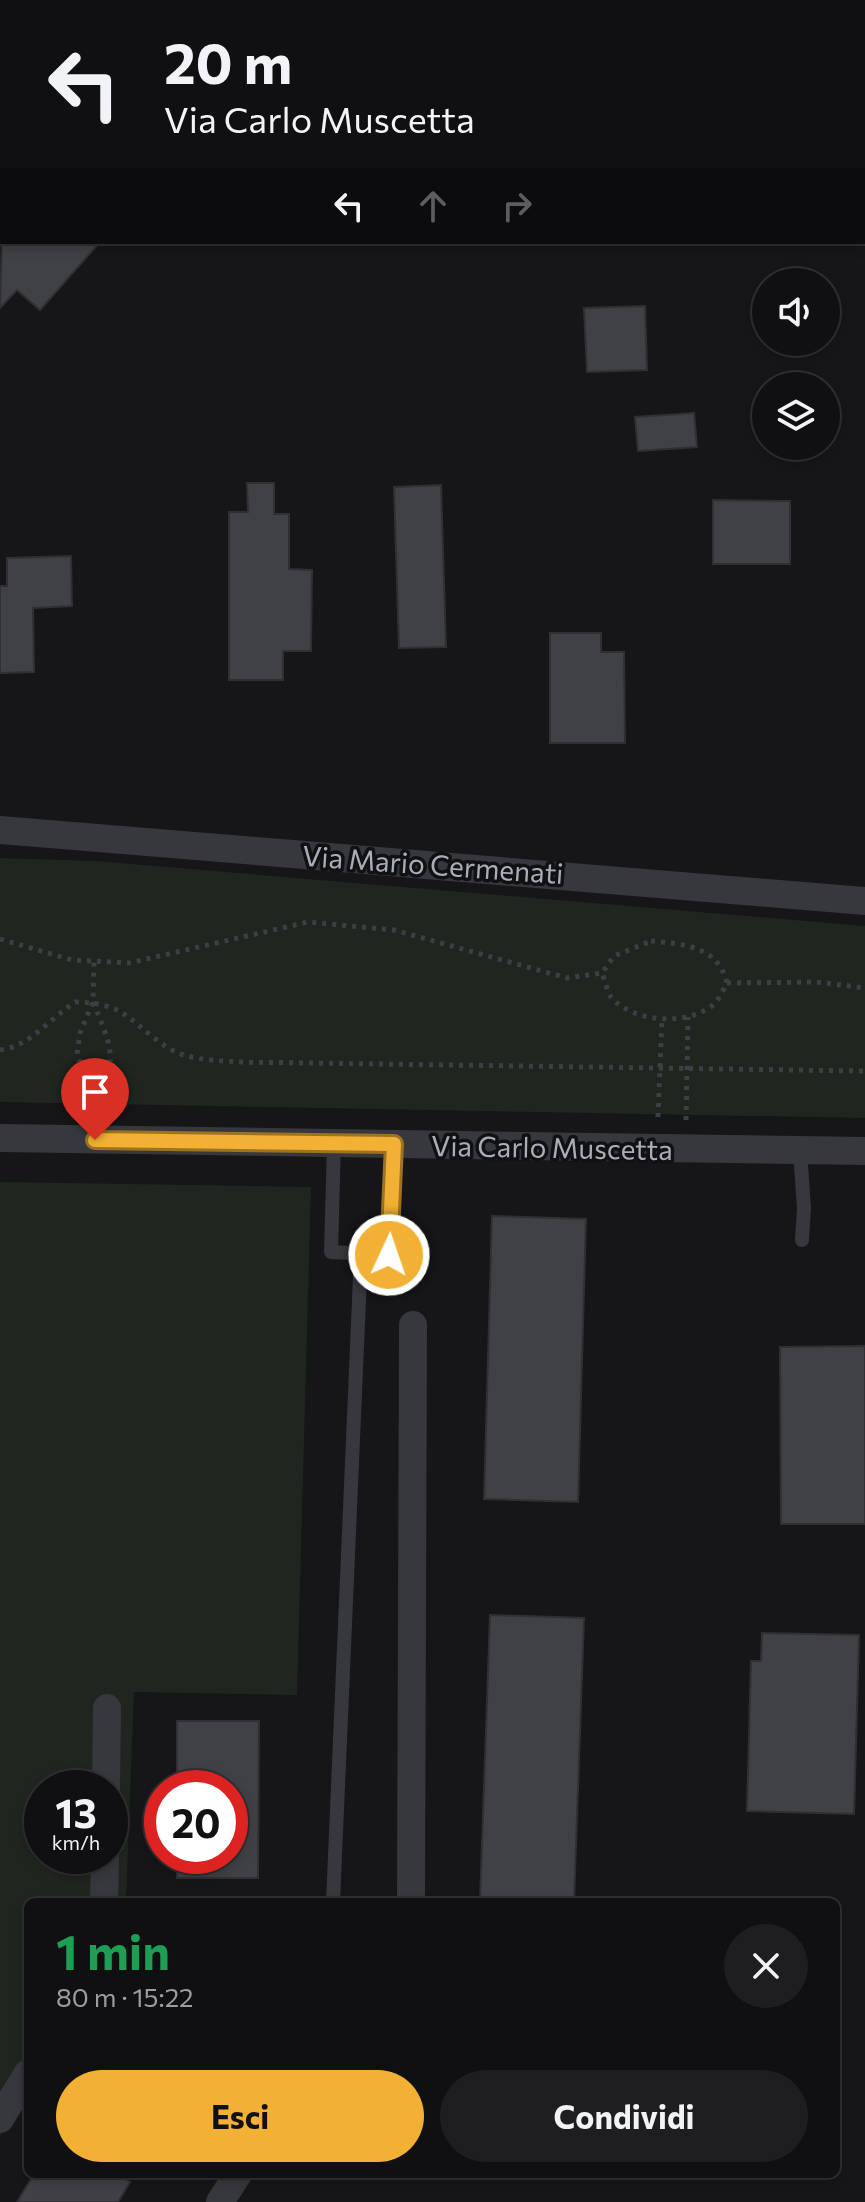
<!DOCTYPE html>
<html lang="it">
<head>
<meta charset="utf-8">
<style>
	body { margin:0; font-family:Commissioner,sans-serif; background:#1e1e20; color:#f1f3f6; height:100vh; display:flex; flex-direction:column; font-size:30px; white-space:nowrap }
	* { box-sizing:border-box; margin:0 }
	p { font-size:26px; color:#9c9d9f }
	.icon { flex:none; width:44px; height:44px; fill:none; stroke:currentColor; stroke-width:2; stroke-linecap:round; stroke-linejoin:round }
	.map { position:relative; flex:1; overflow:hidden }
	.panel { position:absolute; left:24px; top:1898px; width:816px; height:280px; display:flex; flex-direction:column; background:#101012; border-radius:12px; box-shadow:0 4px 12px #0003,0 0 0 2px #303032 }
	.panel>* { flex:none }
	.banner { position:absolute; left:0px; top:0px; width:866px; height:244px; box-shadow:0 4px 12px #0003,0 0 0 2px #303032; background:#101012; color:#f1f3f6; overflow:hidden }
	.controls { position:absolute; left:752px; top:268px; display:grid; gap:16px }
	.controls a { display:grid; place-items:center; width:88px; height:88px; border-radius:50%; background:#101012; box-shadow:0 4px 12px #0003,0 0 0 2px #303032; font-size:40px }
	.speed { position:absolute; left:24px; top:1770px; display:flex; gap:16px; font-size:40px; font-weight:700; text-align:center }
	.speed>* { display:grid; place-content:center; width:104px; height:104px; border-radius:50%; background:#101012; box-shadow:0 4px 12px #0003,0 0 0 2px #303032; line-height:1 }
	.speed small { font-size:20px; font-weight:400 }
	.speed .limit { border:12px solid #d22; background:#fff; color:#111 }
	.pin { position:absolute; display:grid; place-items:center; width:68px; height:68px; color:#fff; margin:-82px -34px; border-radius:50% 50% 50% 0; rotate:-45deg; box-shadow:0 0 8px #0007 }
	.pin .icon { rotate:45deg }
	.me { position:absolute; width:88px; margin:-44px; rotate:3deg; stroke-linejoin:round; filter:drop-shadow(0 0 6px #0008) }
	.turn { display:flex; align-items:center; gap:28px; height:168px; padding:0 32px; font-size:36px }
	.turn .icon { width:104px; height:104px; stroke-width:2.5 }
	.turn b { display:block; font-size:56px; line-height:68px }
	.lanes { display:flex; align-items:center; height:76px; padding:0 32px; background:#0003; justify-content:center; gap:40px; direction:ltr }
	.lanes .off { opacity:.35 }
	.round { display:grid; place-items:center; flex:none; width:84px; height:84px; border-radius:42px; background:#1e1e20 }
	.headline { display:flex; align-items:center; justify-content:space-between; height:136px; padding:0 32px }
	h1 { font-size:48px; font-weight:700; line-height:60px; color:#1e9e55 }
	.primary-button { display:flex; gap:16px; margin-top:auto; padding:16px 32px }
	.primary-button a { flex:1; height:92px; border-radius:48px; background:#f2b134; color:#111; font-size:32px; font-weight:700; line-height:92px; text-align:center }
	.primary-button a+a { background:#1e1e20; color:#f1f3f6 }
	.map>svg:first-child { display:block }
</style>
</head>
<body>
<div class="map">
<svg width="865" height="2202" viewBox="0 0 865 2202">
	<rect width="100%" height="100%" fill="#161618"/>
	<g fill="#1e261f" fill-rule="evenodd">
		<polygon points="0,858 95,861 865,926 865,1118 0,1102"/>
		<path d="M 0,1182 L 311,1187 L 297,1695 L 134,1692 L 126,1902 L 28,1902 L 28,2091 L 0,2136 ZM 42,1788 L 110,1788 L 110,1856 L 42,1856 Z"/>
	</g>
	<g fill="#404145" stroke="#303034" stroke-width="2">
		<polygon points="2,240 2,242 100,242 40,310 17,290 0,308"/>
		<polygon points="645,306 647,370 587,372 584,308"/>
		<polygon points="694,413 697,447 638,451 635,417"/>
		<polygon points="247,483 274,483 274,514 289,514 289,569 312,570 311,651 283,651 283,680 229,680 229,512 248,512"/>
		<polygon points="441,485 446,647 399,648 394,487"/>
		<polygon points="713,500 790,501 790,564 713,564"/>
		<polygon points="71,556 72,606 33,608 34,672 0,673 0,586 7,586 7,558"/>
		<polygon points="550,633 601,633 601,652 624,652 625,743 550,743"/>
		<polygon points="492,1216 586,1219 578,1502 484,1499"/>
		<polygon points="865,1346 865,1524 781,1524 780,1347"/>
		<polygon points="490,1615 584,1618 574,1902 480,1902"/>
		<polygon points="762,1633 859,1635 854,1814 747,1811 751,1661 761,1661"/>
		<polygon points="177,1721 259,1721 258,1878 177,1878 177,1856 230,1856 230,1788 177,1788"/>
		<polygon points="34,2174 117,2174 130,2182 118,2202 17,2202"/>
	</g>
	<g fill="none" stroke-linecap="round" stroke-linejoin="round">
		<g stroke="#3d3f44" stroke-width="5" stroke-dasharray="4 6" stroke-linecap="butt">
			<polyline points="0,939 72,960 129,963 308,922 394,930 567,978 602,973"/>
			<path d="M 651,941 C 684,944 718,946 727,983 C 723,990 719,1000 713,1005 C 687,1026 633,1023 611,997 C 607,992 605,980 602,973 L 614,956 Z"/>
			<polyline points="727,983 816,982 865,988"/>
			<path d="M 0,1050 C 29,1047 52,1017 75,1002 C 127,1003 129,1022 167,1047 C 188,1061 216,1060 240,1062 L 865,1071"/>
			<path d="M 93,1099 C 122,1061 109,1042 93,1002"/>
			<polyline points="93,1111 93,1099 77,1054 80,1033 93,1002 94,962"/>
			<polyline points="658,1117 662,1018"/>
			<polyline points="686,1120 688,1017"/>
		</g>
		<g stroke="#37383d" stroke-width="14">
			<polyline points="334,1143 331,1252 389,1255 394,1144"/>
			<polyline points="800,1150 804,1208 802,1240"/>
			<polyline points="333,1902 361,1254"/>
		</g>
		<g stroke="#37383d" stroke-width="28">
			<polyline points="158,0 158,2"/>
			<polyline points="864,3 865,3"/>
			<polyline points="0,31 2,31"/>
			<polyline points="0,830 865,901"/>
			<polyline points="0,1138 865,1151"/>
			<polyline points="106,1788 107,1708"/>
			<polyline points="104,1902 105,1856"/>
			<polyline points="411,1902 413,1325"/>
			<polyline points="0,2119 28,2073"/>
			<polyline points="220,2202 238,2174"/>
		</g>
	</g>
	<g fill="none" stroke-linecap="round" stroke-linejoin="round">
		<defs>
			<polyline id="route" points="95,1140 394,1144 389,1255"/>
		</defs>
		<use href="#route" stroke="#9d7322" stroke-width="20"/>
		<use href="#route" stroke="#f2b134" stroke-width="14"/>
	</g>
	<g text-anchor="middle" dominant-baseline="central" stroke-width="7" stroke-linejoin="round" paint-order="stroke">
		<g font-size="28" fill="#a8adb8" stroke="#111113">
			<text transform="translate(433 864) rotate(4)">Via Mario Cermenati</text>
			<text transform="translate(552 1147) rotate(1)">Via Carlo Muscetta</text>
		</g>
	</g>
</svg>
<div class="controls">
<a><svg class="icon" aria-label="sound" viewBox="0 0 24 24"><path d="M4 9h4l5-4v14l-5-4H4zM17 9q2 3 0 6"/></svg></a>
<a><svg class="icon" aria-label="layers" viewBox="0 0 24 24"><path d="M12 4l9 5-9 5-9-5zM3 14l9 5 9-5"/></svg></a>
</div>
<div class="speed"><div>13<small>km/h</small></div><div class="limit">20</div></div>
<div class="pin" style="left:95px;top:1140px;background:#d93025"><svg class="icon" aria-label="arrive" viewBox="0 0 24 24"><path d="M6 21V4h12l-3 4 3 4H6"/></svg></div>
<svg class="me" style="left:389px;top:1255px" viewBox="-20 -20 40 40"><circle r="17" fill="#f2b134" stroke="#fff" stroke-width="3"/><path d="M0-11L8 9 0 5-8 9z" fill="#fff"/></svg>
<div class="banner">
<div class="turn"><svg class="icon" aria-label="left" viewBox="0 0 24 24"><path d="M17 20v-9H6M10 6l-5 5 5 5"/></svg><div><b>20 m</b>Via Carlo Muscetta</div></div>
<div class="lanes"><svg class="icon" aria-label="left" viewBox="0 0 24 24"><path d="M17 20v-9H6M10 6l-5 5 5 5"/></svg><svg class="icon off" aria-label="ahead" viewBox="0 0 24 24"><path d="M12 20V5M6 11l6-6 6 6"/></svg><svg class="icon off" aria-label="right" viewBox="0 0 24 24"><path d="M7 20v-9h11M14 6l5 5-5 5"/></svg></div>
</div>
<section class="panel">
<div class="headline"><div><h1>1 min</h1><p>80 m · 15:22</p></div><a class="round"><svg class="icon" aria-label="close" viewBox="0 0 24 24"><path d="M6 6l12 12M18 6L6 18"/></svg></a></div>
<div class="primary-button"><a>Esci</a><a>Condividi</a></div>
</section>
</div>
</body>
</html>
